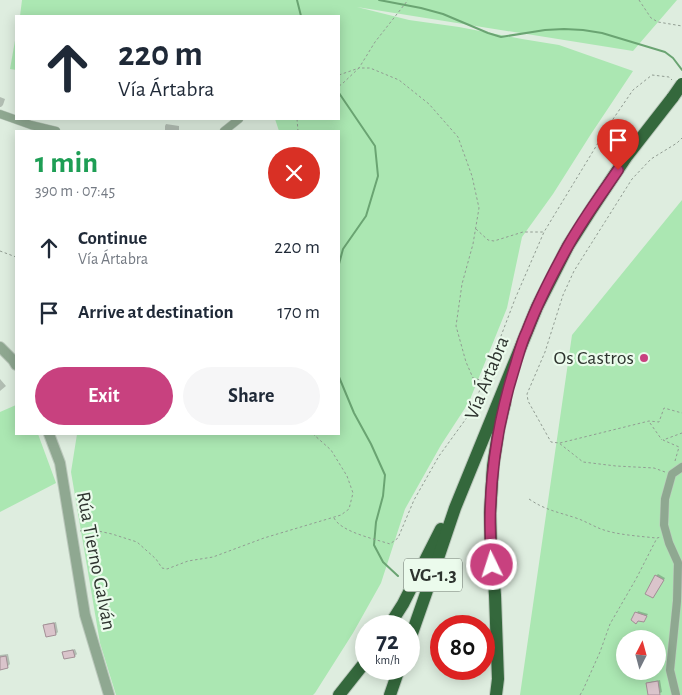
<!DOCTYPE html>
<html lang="en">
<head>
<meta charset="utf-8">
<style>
	body { margin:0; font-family:"Alegreya Sans",sans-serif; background:#f6f6f7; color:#1f2937; height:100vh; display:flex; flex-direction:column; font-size:19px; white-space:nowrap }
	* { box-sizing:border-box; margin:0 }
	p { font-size:16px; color:#747a83 }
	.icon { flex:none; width:28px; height:28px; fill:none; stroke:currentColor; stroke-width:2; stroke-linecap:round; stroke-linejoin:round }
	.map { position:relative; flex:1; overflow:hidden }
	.details { position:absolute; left:15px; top:130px; width:325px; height:305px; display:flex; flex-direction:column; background:#fff; border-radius:0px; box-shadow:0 2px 12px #0003 }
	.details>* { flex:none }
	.banner { position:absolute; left:15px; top:15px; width:325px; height:105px; border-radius:0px; box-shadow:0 2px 12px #0003; background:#fff; color:#1f2937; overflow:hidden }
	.needle { width:32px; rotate:6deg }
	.buttons { position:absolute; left:616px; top:630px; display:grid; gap:10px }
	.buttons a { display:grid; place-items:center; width:50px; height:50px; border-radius:50%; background:#fff; box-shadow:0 2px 12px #0003; font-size:25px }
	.speed { position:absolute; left:355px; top:615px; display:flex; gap:10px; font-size:25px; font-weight:700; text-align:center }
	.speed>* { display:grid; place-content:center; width:65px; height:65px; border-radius:50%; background:#fff; box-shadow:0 2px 12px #0003; line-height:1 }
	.speed small { font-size:12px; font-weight:400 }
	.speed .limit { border:8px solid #d22; background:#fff; color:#111 }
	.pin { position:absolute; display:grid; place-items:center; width:42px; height:42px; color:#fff; margin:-51px -21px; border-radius:50% 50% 50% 0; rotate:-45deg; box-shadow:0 0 5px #0007 }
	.pin .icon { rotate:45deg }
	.me { position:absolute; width:55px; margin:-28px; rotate:356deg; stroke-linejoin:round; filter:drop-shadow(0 0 4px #0008) }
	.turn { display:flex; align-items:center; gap:18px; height:105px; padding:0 20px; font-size:22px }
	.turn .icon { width:65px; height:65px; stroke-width:2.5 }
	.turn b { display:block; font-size:35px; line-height:42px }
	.round { display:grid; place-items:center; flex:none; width:52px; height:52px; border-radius:26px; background:#f6f6f7 }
	.summary { display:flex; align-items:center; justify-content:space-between; height:85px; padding:0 20px }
	h1 { font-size:30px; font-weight:600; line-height:38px; color:#1e9e55 }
	.button { display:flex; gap:10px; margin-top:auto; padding:10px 20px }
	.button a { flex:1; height:58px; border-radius:30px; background:#c8417f; color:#fff; font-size:20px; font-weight:600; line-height:58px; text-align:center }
	.button a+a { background:#f6f6f7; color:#1f2937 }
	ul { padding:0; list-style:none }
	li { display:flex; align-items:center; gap:15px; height:65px; padding:0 20px }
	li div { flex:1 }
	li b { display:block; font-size:19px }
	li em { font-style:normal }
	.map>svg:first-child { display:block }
</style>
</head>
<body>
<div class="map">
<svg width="682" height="695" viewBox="0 0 682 695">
	<rect width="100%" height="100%" fill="#deeddf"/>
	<g fill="#abe7b2" fill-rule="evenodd">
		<polygon points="22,0 677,0 633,51 357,7 409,20 459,27 522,39 559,45 633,71 591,134 553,194 522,237 507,308 469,402 441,445 405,509 381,583 353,633 315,693 313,695 116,695 100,643 71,472 77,434 339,434 339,131 279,131 275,119 339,119 339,16 20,16"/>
		<polygon points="16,35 16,70 10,69"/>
		<path d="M 682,200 L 682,695 L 520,695 L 572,335 ZM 625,639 L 658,639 L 658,671 L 625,671 Z"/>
		<polygon points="16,405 16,434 38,434 56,483 0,512 0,412"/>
	</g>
	<g fill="#0003">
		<polygon points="0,97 5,99 3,105 1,107 0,107"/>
		<polygon points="166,124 179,126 179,131 165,131 165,126"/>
		<polygon points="0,379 6,386 0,391"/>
		<polygon points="658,574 665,578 655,595 656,576"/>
		<polygon points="638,611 648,614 645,619 633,620"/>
		<polygon points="56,622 58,632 56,634 45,626 46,624"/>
		<polygon points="75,649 77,654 75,656 65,657 64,652 66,651"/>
		<polygon points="8,654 10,664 7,667 0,668 0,655"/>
		<polygon points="660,680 662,692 660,693 648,684 650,682"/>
	</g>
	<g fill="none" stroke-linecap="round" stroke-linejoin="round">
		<g stroke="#6aa472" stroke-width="2">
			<polyline points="297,0 301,16"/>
			<polyline points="379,0 421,8 443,14 488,33 501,37 545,30 564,29 583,30 602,33 665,52 673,58 682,70"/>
			<polyline points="339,93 375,146 378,176 366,216 343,249 339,264"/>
			<polyline points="339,377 354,413 371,444 385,475 383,496 376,522 374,545 383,562 398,576"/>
		</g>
	</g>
	<g fill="#dac4cb" stroke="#a38f96">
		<polygon points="655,575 664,580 653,598 645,594"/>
		<polygon points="635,612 647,616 644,622 638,621 636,624 631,620"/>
		<polygon points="54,623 56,635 46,637 43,625"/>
		<polygon points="73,650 75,657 64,659 62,652"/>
		<polygon points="6,656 8,668 0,670 0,657"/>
		<polygon points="658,681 660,695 648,695 646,683"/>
	</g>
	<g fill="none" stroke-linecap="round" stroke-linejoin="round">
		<defs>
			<g id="minor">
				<polyline points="0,114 31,125 56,131"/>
				<polyline points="224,131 239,119"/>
				<polyline points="676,695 670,670 677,601 678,563 669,543 664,525 665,499 672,474 682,467"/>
			</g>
			<g id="tertiary">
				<polyline points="0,347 13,360 16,365"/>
				<polyline points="49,434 60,463 85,615 109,695"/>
			</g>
			<g id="trunk">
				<polyline points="389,626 403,604 441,529"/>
				<polyline points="409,642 431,579 455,508 537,307 568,246 591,210 627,156 673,97"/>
				<polyline points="339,695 366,661"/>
				<polyline points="390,695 399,669"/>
				<polyline points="496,695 498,679 495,595 491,550 490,513 493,466 499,427 505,402"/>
			</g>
		</defs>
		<use href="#minor" stroke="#bbc8bc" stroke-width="9"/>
		<use href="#tertiary" stroke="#bbc8bc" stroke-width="12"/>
		<use href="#trunk" stroke="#bbc8bc" stroke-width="14"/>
		<g stroke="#919c92" stroke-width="1" stroke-dasharray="2.5 2.5" stroke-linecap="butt">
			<polyline points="639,0 651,18 658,22 682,26"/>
			<polyline points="339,75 359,68 375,42 408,0"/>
			<polyline points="339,86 342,84 359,68 370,68 399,80 429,104 458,137 472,176 479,208 473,244 462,284 456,326 466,362 473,378 484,381 515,299 544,232 609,125 633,90 652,75 669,77 672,80"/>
			<polyline points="297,119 298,131"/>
			<polyline points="476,229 488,240 494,241 523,232 544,232"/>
			<polyline points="0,251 16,257"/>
			<polyline points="650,423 662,440"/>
			<polyline points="560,443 649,421 659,422 664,408 682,413"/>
			<polyline points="675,461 679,447 663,440 682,433"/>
			<polyline points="665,472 654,468 616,466 583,462 559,443 551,442 528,401 527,394 545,352 563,295 574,271 632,179 651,159 677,143 682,138"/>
			<path d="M 529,499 C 545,510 558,512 576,518 C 585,521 593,526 601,529 C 617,535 639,536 656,538"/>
			<path d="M 334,518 C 341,532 375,539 390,544 L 398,538 L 414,500 L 439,456 L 468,416 L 484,381"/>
			<polyline points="80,531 89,529 112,534 137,542 156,559 162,568 167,569 188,561 213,557 264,538 341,515 349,509 353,493 347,476 331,450 313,434"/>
			<polyline points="580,695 583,690 600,652 610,624 636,579 657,538 661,537"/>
		</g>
		<use href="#minor" stroke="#8fa891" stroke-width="8"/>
		<use href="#tertiary" stroke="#8fa891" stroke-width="10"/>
		<use href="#trunk" stroke="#34683c" stroke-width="12"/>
		<defs>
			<polyline id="trunk-bridge" points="673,97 682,84"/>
		</defs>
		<use href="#trunk-bridge" stroke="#bbc8bc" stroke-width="14" stroke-linecap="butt"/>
		<use href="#trunk-bridge" stroke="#34683c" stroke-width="12"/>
	</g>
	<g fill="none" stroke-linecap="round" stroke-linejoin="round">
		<defs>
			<path id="route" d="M 492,565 C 486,497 495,429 516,363 C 519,353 522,341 527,331 C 538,302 553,273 568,246 C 583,219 601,195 618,170"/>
		</defs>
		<use href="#route" stroke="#822a53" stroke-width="12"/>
		<use href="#route" stroke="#c8417f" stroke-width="9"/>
	</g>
	<circle fill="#c8417f" stroke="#ebfbec" stroke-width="2" cx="644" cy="358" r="5"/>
	<g text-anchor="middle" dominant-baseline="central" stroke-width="4.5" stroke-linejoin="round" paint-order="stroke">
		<rect fill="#ebfbec" stroke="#677068" stroke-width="1" x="404" y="558.5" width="58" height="33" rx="4"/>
		<g font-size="19" font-weight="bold" fill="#2e342f">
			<text x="433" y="575">VG-1.3</text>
		</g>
		<g font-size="20" fill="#2e342f" stroke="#ebfbec" text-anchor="end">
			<text x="634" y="358">Os Castros</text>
		</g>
		<g font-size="20" fill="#2e342f" stroke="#ebfbec">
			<text transform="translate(487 378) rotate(-68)">Vía Ártabra</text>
			<text transform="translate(96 561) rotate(79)">Rúa Tierno Galván</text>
		</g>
	</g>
</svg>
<div class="buttons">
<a><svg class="needle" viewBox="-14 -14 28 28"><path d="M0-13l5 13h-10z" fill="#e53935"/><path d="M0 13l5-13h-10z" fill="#747a83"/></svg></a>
</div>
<div class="speed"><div>72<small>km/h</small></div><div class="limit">80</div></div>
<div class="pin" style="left:618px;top:170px;background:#d93025"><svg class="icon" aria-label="arrive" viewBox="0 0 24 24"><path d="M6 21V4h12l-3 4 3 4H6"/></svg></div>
<svg class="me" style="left:492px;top:565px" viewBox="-20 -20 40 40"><circle r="17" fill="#c8417f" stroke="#fff" stroke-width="3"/><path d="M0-11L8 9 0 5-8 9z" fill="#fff"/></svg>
<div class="banner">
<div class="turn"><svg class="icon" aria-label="ahead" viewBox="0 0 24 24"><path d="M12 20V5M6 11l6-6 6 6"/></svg><div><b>220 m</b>Vía Ártabra</div></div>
</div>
<section class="details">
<div class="summary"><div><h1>1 min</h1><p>390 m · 07:45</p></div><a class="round" style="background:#d93025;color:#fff"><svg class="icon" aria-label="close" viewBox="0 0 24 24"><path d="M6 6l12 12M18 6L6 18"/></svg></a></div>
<ul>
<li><svg class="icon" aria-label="ahead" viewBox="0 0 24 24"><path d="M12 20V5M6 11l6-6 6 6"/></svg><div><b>Continue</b><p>Vía Ártabra</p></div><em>220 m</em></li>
<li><svg class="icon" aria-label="arrive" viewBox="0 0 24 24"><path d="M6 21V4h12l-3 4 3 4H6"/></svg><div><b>Arrive at destination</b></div><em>170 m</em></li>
</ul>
<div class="button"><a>Exit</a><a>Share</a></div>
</section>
</div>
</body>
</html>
